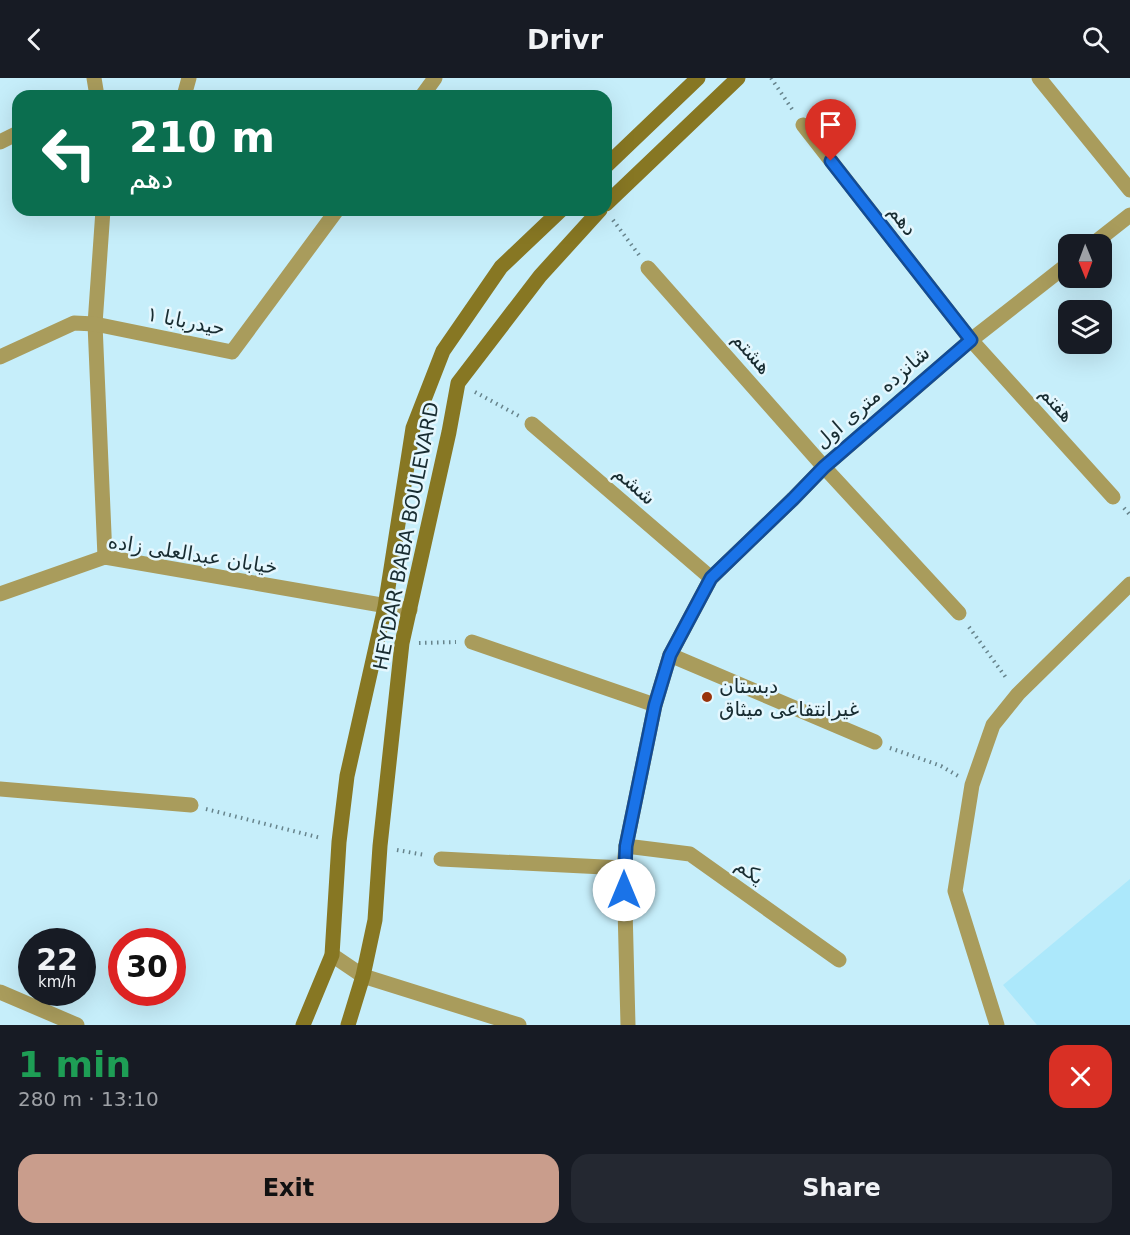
<!DOCTYPE html>
<html lang="en">
<head>
<meta charset="utf-8">
<style>
	body { margin:0; font-family:"DejaVu Sans",Cairo,sans-serif; background:#242831; color:#f1f3f6; height:100vh; display:flex; flex-direction:column; font-size:22px; white-space:nowrap }
	* { box-sizing:border-box; margin:0 }
	p { font-size:20px; color:#9ea1a6 }
	.icon { flex:none; width:33px; height:33px; fill:none; stroke:currentColor; stroke-width:2; stroke-linecap:round; stroke-linejoin:round }
	.map { position:relative; height:947px; overflow:hidden }
	.side { display:flex; flex-direction:column; background:#171b24; flex:1 }
	.side>* { flex:none }
	.guide { position:absolute; left:12px; top:12px; width:600px; height:126px; border-radius:18px; box-shadow:0 6px 24px #0002; background:#0b6e4f; color:#fff; overflow:hidden }
	.needle { width:39px; rotate:179deg }
	.tools { position:absolute; left:1058px; top:156px; display:grid; gap:12px }
	.tools a { display:grid; place-items:center; width:54px; height:54px; border-radius:12px; background:#171b24; box-shadow:0 6px 24px #0002; font-size:30px }
	.speed { position:absolute; left:18px; top:850px; display:flex; gap:12px; font-size:30px; font-weight:700; text-align:center }
	.speed>* { display:grid; place-content:center; width:78px; height:78px; border-radius:50%; background:#171b24; box-shadow:0 6px 24px #0002; line-height:1 }
	.speed small { font-size:15px; font-weight:400 }
	.speed .limit { border:9px solid #d22; background:#fff; color:#111 }
	.pin { position:absolute; display:grid; place-items:center; width:51px; height:51px; color:#fff; margin:-62px -26px; border-radius:50% 50% 50% 0; rotate:-45deg; box-shadow:0 0 6px #0007 }
	.pin .icon { rotate:45deg }
	.me { position:absolute; width:66px; margin:-33px; rotate:0deg; stroke-linejoin:round; filter:drop-shadow(0 0 4px #0008) }
	.turn { display:flex; align-items:center; gap:21px; height:126px; padding:0 18px; font-size:27px }
	.turn .icon { width:78px; height:78px; stroke-width:2.5 }
	.turn b { display:block; font-size:42px; line-height:51px }
	.round { display:grid; place-items:center; flex:none; width:63px; height:63px; border-radius:18px; background:#242831 }
	.overview { display:flex; align-items:center; justify-content:space-between; height:102px; padding:0 18px }
	h1 { font-size:36px; font-weight:700; line-height:45px; color:#1e9e55 }
	.action { display:flex; gap:12px; margin-top:auto; padding:12px 18px }
	.action a { flex:1; height:69px; border-radius:18px; background:#c99d8c; color:#111; font-size:24px; font-weight:700; line-height:69px; text-align:center }
	.action a+a { background:#242831; color:#f1f3f6 }
	header { display:flex; justify-content:space-between; align-items:center; height:78px; padding:0 18px; background:#171b24; font-size:27px; font-weight:700 }
	.map>svg:first-child { display:block }
</style>
</head>
<body>
<header><svg class="icon" aria-label="back" viewBox="0 0 24 24"><path d="M15 5l-7 7 7 7"/></svg>Drivr<svg class="icon" aria-label="search" viewBox="0 0 24 24"><circle cx="10" cy="10" r="6"/><path d="M15 15l6 6"/></svg></header>
<div class="map">
<svg width="1130" height="947" viewBox="0 0 1130 947">
	<rect width="100%" height="100%" fill="#c6eefa"/>
	<polygon fill="#ace8fb" points="1130,801 1130,947 1037,947 1003,907"/>
	<g fill="none" stroke-linecap="round" stroke-linejoin="round">
		<g stroke="#67848c" stroke-width="4" stroke-dasharray="1.5 4.5" stroke-linecap="butt">
			<polyline points="771,0 794,34"/>
			<polyline points="613,142 639,177"/>
			<polyline points="475,314 519,338"/>
			<polyline points="1124,430 1130,437"/>
			<polyline points="969,549 1007,601"/>
			<polyline points="419,565 456,564"/>
			<polyline points="890,670 941,688 958,698"/>
			<polyline points="206,731 321,760"/>
			<polyline points="397,772 425,777"/>
		</g>
		<g stroke="#a99c5c" stroke-width="15">
			<polyline points="94,0 97,18"/>
			<polyline points="1039,0 1130,112"/>
			<polyline points="184,18 189,0"/>
			<polyline points="422,18 435,0"/>
			<polyline points="803,47 971,262 1113,419"/>
			<polyline points="0,64 18,55"/>
			<polyline points="103,132 95,246 105,479"/>
			<polyline points="1093,166 1130,137"/>
			<polyline points="648,190 824,389 959,535"/>
			<polyline points="0,279 74,245 95,246 232,274 337,132"/>
			<polyline points="532,346 711,500"/>
			<polyline points="0,516 105,479 410,532"/>
			<polyline points="472,564 655,627"/>
			<polyline points="670,577 875,664"/>
			<polyline points="0,711 191,727"/>
			<polyline points="626,768 690,776 839,882"/>
			<polyline points="441,781 624,790"/>
			<polyline points="332,877 363,898 519,947"/>
			<polyline points="0,914 77,947"/>
			<polyline points="628,947 624,790 626,768 655,627 670,577 711,500 793,421 824,389 971,262 1068,186"/>
			<polyline points="997,947 955,813 972,707 993,647 1018,616 1130,506"/>
		</g>
		<g stroke="#877723" stroke-width="15">
			<polyline points="606,88 698,0"/>
			<polyline points="606,126 738,0"/>
			<polyline points="303,947 332,877 339,764 347,698 385,529 413,350 443,273 501,189 561,132"/>
			<polyline points="348,947 363,898 375,842 380,768 402,565 449,354 458,305 540,198 600,132"/>
		</g>
	</g>
	<g fill="none" stroke-linecap="round" stroke-linejoin="round">
		<defs>
			<polyline id="route" points="624,812 626,768 655,627 670,577 711,500 793,421 824,389 971,262 831,83"/>
		</defs>
		<use href="#route" stroke="#114b97" stroke-width="15"/>
		<use href="#route" stroke="#1a73e8" stroke-width="10"/>
	</g>
	<circle fill="#99330b" stroke="#e4f7fe" stroke-width="2" cx="707" cy="619" r="6"/>
	<g text-anchor="middle" dominant-baseline="central" stroke-width="5" stroke-linejoin="round" paint-order="stroke">
		<g font-size="20" fill="#182c31" stroke="#e4f7fe">
			<text transform="translate(903 142) rotate(52)">دهم</text>
			<text transform="translate(186 243) rotate(11)">حیدربابا ۱</text>
			<text transform="translate(752 275) rotate(49)">هشتم</text>
			<text transform="translate(872 319) rotate(-41)">شانزده متری اول</text>
			<text transform="translate(1057 326) rotate(48)">هفتم</text>
			<text transform="translate(635 407) rotate(41)">ششم</text>
			<text transform="translate(406 458) rotate(-79)">HEYDAR BABA BOULEVARD</text>
			<text transform="translate(193 476) rotate(9)">خیابان عبدالعلی زاده</text>
			<text transform="translate(750 793) rotate(36)">یکم</text>
		</g>
		<g font-size="20" fill="#182c31" stroke="#e4f7fe" text-anchor="start">
			<text x="719" y="608">دبستان<tspan x="719" dy="23">غیرانتفاعی میثاق</tspan></text>
		</g>
	</g>
</svg>
<div class="tools">
<a><svg class="needle" viewBox="-14 -14 28 28"><path d="M0-13l5 13h-10z" fill="#e53935"/><path d="M0 13l5-13h-10z" fill="#9ea1a6"/></svg></a>
<a><svg class="icon" aria-label="layers" viewBox="0 0 24 24"><path d="M12 4l9 5-9 5-9-5zM3 14l9 5 9-5"/></svg></a>
</div>
<div class="speed"><div>22<small>km/h</small></div><div class="limit">30</div></div>
<div class="pin" style="left:831px;top:83px;background:#d93025"><svg class="icon" aria-label="arrive" viewBox="0 0 24 24"><path d="M6 21V4h12l-3 4 3 4H6"/></svg></div>
<svg class="me" style="left:624px;top:812px" viewBox="-20 -20 40 40"><circle r="19" fill="#fff"/><path d="M0-13L10 11 0 6-10 11z" fill="#1a73e8"/></svg>
<div class="guide">
<div class="turn"><svg class="icon" aria-label="left" viewBox="0 0 24 24"><path d="M17 20v-9H6M10 6l-5 5 5 5"/></svg><div><b>210 m</b>دهم</div></div>
</div>
</div>
<section class="side">
<div class="overview"><div><h1>1 min</h1><p>280 m · 13:10</p></div><a class="round" style="background:#d93025;color:#fff"><svg class="icon" aria-label="close" viewBox="0 0 24 24"><path d="M6 6l12 12M18 6L6 18"/></svg></a></div>
<div class="action"><a>Exit</a><a>Share</a></div>
</section>
</body>
</html>
